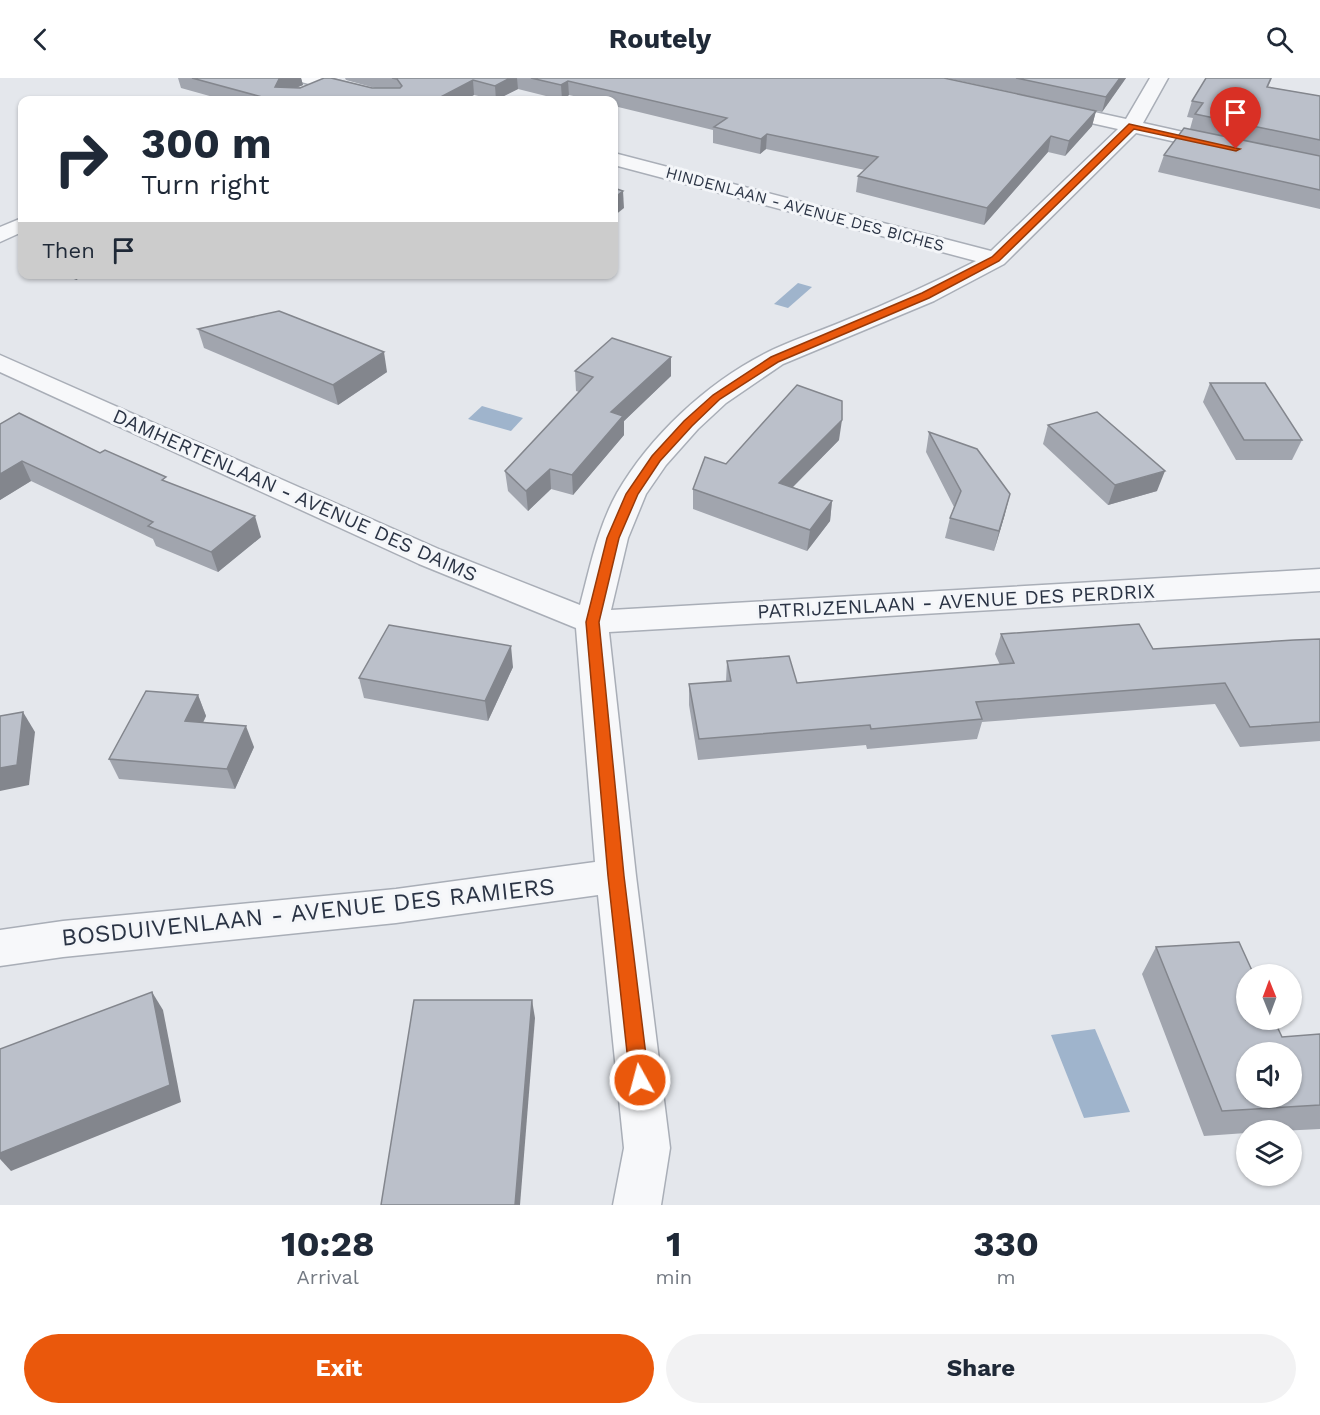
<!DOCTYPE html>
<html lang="en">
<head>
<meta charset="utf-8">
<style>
	body { margin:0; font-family:"Work Sans",sans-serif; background:#f2f2f3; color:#1f2937; height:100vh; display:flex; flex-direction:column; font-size:22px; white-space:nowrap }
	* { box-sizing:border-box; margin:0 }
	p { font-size:20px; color:#747a83 }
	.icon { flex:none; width:33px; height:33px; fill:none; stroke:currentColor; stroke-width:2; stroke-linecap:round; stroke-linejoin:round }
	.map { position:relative; height:1127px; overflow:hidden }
	.drawer { display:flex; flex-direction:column; background:#fff; flex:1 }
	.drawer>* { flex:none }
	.hud { position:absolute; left:18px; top:18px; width:600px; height:183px; border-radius:12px; box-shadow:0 2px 4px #0004; background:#fff; color:#1f2937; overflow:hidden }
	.needle { width:39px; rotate:359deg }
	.controls { position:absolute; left:1236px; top:886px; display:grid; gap:12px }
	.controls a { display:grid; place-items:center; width:66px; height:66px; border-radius:50%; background:#fff; box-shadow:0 2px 4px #0004; font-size:30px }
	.pin { position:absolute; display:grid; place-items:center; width:51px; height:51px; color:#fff; margin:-62px -26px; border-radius:50% 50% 50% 0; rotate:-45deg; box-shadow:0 0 6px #0007 }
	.pin .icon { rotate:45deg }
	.me { position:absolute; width:66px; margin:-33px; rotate:353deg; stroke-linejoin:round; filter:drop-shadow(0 0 4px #0008) }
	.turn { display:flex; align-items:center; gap:21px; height:126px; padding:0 24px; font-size:27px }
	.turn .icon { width:78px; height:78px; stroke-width:2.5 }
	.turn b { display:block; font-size:42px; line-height:51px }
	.then { display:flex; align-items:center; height:57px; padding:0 24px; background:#0003; gap:12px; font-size:22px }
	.eta { display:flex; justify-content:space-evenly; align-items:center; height:102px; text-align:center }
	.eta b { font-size:36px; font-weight:700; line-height:42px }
	.primary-button { display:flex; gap:12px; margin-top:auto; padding:12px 24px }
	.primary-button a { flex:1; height:69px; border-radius:36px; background:#ea580c; color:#fff; font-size:24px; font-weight:700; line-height:69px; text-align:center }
	.primary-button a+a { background:#f2f2f3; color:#1f2937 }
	header { display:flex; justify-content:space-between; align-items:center; height:78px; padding:0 24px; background:#fff; font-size:27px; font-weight:700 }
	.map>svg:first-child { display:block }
</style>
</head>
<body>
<header><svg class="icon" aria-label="back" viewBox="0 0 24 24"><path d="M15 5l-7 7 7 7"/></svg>Routely<svg class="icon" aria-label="search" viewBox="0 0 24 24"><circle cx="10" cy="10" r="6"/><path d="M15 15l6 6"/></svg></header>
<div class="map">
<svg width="1320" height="1127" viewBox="0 0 1320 1127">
	<rect width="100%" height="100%" fill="#e4e7ec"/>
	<g fill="#9fb4cc">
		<polygon points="798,205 812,209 788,230 774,226"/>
		<polygon points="482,328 523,340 511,353 468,341"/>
		<polygon points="1095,951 1130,1034 1084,1040 1051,957"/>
	</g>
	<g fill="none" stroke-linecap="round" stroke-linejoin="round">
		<defs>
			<g id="minor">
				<polygon points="298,0 328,0 399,18 402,22 374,22 301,4"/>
				<path d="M 1150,0 L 1168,0 L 1143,45 L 1228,64 L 1231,68 L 1228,72 L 1221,74 L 1136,55 L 1004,186 L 934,223 L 783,286 L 726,325 L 698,351 L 666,387 L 646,416 L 628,460 L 611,532 L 1320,491 L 1320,513 L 609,554 L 636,798 L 670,1070 L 661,1127 L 613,1127 L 624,1070 L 598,817 L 396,845 L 63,879 L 0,888 L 0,852 L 63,843 L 396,811 L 595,784 L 576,550 L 419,486 L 0,294 L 0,277 L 441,472 L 580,527 C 590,489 598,449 617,415 C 650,358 706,306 764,276 C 789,263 818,254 844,243 C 889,225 933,205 976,183 L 614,87 L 614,75 L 991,173 L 1118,51 L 1042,34 L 1040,30 L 1042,26 L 1049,24 L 1126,41 Z"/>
				<polygon points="22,140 22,154 0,164 0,149"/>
			</g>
		</defs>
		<use href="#minor" stroke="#a9aeb7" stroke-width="3"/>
		<use href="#minor" fill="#f7f8fa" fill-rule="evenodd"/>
	</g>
	<g fill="#a1a5ae">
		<polygon points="178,0 301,0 303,7 297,9 372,10 375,10 346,2 345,0 944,0 1096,33 1092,48 1065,78 1048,74 984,147 856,114 858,98 865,92 766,71 760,76 713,65 713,52 614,28 614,22 591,22 569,17 562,22 518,11 496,22 474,17 464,22 224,22 181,10"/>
		<polygon points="946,0 1126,0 1102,34"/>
		<polygon points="1206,0 1272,0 1268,9 1320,18 1320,131 1158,94 1164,77 1190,51 1193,40 1187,39 1192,23"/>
		<polygon points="62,196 87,196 76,202"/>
		<polygon points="198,251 387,294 338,327 204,270"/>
		<polygon points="671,279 671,298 624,343 624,357 573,417 551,411 528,433 508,413 505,393 579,314 576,313 575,293"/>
		<polygon points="1210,305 1302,362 1292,382 1236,382 1203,324"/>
		<polygon points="0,346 100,375 168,405 261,459 218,494 156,468 153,461 31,403 0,422"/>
		<polygon points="1048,347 1157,413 1108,427 1043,366"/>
		<polygon points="929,354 1005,436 994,473 945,460 950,440 954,429 926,374"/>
		<polygon points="839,362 793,409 832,423 830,443 807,473 693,431 693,411 726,386"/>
		<polygon points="1001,556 1153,571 1320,561 1320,663 1240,669 1215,626 982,644 977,661 867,671 866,667 698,682 689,627 689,606 726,603 727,583 797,605 1000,587 995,576"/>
		<polygon points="513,589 488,643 364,620 359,600"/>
		<polygon points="198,617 206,638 203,645 254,669 235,711 119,701 109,681"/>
		<polygon points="1156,869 1282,959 1320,956 1320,1051 1280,1053 1246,1053 1246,1055 1204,1058 1142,896"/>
	</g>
	<g fill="#83868d">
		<polygon points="282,0 301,0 303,7 282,16 275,9 279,1"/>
		<polygon points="510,0 517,0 518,11 496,22 495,8"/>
		<polygon points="1120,0 1126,0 1102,34 1106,19"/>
		<polygon points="473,2 474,17 464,22 435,22"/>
		<polygon points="568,3 569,17 562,22 561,7"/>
		<polygon points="1096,33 1092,48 1065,78 1069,63"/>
		<polygon points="767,56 766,71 760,76 761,61"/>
		<polygon points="1051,58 1048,74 984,147 987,130"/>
		<polygon points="623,113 624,130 614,138 614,120"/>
		<polygon points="74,196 87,196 76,202"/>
		<polygon points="384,274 387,294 338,327 333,307"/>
		<polygon points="671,279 671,298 624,343 624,357 573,417 572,397 611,334"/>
		<polygon points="842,342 839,362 777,425 779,405"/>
		<polygon points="22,383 31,403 0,422 0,396"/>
		<polygon points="550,391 551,411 528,433 526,413"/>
		<polygon points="1165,393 1157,413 1108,427 1115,407"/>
		<polygon points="1010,416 1005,436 994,473 999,453"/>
		<polygon points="832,423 830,443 807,473 810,452"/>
		<polygon points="255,438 261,459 218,494 211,474"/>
		<polygon points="511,568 513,589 488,643 485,623"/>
		<polygon points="198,617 206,638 193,664 185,643"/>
		<polygon points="23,634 35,654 29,707 0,713 0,690"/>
		<polygon points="246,648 254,669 235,711 227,691"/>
		<polygon points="152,914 163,932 181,1024 11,1093 0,1081 0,1075"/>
		<polygon points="532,922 535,940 520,1127 515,1127"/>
	</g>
	<g fill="#bbc0ca" stroke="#83868d" stroke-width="1.5" fill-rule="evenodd">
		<polygon points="192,0 282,0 279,1 275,9 300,10 324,0 331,0 372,10 400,10 402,8 397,1 392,0 510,0 495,8 473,2 435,22 273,22"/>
		<polygon points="531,0 944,0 1096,33 1069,63 1051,58 987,130 858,98 878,79 767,56 761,61 714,49 727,40 568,3 561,7"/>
		<polygon points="1016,0 1120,0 1106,19"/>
		<polygon points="1206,0 1271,0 1267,9 1320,18 1320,62 1195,36 1203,25 1192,23"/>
		<polygon points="1184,50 1320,78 1320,112 1164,77"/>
		<polygon points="614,110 623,113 614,120"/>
		<polygon points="279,233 384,274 333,307 198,251"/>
		<polygon points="612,260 671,279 611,334 623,338 572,397 550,391 526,413 505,393 593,299 575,293"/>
		<polygon points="1210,305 1265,305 1302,362 1244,362"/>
		<polygon points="797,307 842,323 842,342 779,405 832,423 810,452 693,411 705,379 726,386"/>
		<polygon points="1097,334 1165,393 1115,407 1048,347"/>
		<polygon points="19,335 100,375 105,372 166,399 162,402 255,438 211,474 148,448 153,444 22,383 0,396 0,346"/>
		<polygon points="929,354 977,371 1010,416 999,453 950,440 961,413"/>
		<polygon points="1139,546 1153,571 1294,562 1320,561 1320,644 1250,649 1225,605 976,624 982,641 871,651 870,647 699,661 689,606 731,603 727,583 789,578 797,605 1014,585 1001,556"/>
		<polygon points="389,547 511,568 485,623 359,600"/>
		<polygon points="146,613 198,617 185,643 246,648 227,691 109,681"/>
		<polygon points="23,634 17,687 0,690 0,638"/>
		<path d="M 1239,864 L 1254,897 L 1246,897 L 1246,942 L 1274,942 L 1282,959 L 1320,956 L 1320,1027 L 1222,1033 L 1156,869 ZM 1246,975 L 1292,975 L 1292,1020 L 1246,1020 Z"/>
		<polygon points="152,914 170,1007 0,1075 0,971"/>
		<polygon points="414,922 532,922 515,1127 381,1127"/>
	</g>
	<polygon fill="#ea580c" stroke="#983908" stroke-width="1.5" points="1129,46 1240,71 1236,73 1134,51 999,183 929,220 778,284 720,321 692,348 660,383 638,416 619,460 599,544 624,798 649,1002 646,1008 640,1011 633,1008 630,1002 608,798 586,544 607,460 626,416 652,378 684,343 713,317 771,279 922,215 992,179"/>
	<g text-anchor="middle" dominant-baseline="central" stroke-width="6" stroke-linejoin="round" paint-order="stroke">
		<g font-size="16" fill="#2b3445" stroke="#f4f6f9">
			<text transform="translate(805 131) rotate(15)">HINDENLAAN - AVENUE DES BICHES</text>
		</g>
		<g font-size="20" fill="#2b3445" stroke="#f4f6f9">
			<text transform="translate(295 417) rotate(24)">DAMHERTENLAAN - AVENUE DES DAIMS</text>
			<text transform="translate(956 523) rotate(-3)">PATRIJZENLAAN - AVENUE DES PERDRIX</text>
		</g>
		<g font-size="24" fill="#2b3445" stroke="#f4f6f9">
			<text transform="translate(308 834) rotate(-6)">BOSDUIVENLAAN - AVENUE DES RAMIERS</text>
		</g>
	</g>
</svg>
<div class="controls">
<a><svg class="needle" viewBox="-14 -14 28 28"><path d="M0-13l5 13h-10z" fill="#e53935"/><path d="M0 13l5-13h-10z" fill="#747a83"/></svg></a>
<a><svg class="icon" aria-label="sound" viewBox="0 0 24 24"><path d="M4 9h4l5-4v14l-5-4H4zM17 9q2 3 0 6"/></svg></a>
<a><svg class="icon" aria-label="layers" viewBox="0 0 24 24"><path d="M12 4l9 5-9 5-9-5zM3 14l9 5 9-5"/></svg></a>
</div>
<div class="pin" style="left:1236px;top:71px;background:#d93025"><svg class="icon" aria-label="arrive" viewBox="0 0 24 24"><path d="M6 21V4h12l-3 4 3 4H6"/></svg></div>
<svg class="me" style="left:640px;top:1002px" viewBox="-20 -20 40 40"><circle r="17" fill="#ea580c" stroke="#fff" stroke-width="3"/><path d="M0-11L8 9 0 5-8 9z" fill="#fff"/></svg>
<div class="hud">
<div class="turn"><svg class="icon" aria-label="right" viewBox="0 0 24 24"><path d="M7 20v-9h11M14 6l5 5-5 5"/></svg><div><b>300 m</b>Turn right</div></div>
<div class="then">Then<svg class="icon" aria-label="arrive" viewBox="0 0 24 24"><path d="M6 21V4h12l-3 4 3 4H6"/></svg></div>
</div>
</div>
<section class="drawer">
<div class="eta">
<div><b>10:28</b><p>Arrival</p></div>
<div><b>1</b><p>min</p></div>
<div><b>330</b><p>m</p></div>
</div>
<div class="primary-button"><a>Exit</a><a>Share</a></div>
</section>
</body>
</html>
